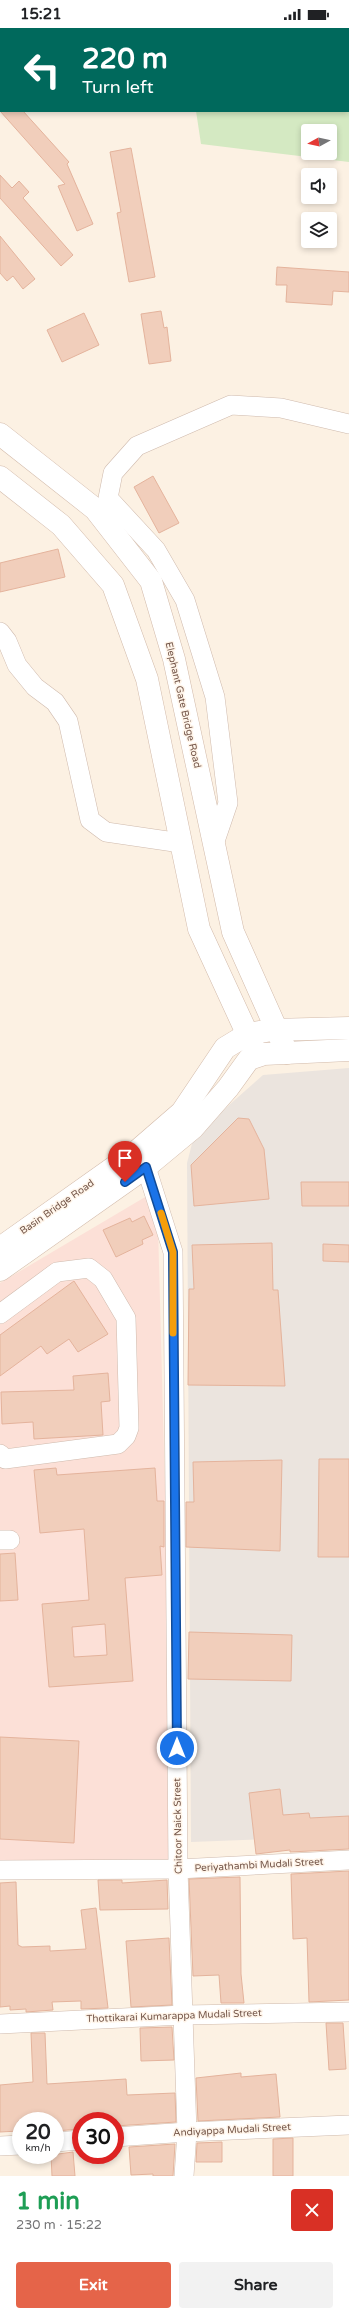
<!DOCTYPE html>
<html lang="en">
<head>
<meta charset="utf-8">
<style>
	body { margin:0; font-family:"Varela Round",sans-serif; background:#f2f2f2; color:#202124; height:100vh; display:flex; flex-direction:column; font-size:15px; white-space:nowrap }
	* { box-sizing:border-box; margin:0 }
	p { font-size:13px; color:#757577 }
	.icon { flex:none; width:22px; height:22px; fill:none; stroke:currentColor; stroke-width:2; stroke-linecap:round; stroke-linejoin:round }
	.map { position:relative; height:2148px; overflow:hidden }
	.panel { display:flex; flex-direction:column; background:#fff; flex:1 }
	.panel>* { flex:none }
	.hud { position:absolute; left:0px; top:0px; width:349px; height:84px; box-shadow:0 2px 6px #0003; background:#00695c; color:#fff; overflow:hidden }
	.needle { width:26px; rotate:262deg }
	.controls { position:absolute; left:301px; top:96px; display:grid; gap:8px }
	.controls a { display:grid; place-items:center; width:36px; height:36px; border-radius:4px; background:#fff; box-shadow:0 2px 6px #0003; font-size:20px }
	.speed { position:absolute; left:12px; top:2084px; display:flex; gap:8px; font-size:20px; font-weight:700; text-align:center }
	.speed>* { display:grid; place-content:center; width:52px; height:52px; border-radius:50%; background:#fff; box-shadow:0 2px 6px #0003; line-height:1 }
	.speed small { font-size:10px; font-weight:400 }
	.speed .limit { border:6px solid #d22; background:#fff; color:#111 }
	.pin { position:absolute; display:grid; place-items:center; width:34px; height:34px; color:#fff; margin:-41px -17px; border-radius:50% 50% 50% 0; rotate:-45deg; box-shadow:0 0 4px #0007 }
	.pin .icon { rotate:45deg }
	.me { position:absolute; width:44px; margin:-22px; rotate:0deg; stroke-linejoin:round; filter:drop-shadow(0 0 3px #0008) }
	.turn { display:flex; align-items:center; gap:14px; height:84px; padding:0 16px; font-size:18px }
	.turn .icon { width:52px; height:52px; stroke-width:2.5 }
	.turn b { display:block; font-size:28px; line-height:34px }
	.round { display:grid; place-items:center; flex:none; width:42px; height:42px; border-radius:4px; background:#f2f2f2 }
	.overview { display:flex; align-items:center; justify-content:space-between; height:68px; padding:0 16px }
	h1 { font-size:24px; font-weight:800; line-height:30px; color:#1e9e55 }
	.action { display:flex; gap:8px; margin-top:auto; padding:8px 16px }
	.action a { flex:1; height:46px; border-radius:4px; background:#e56449; color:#fff; font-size:16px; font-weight:800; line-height:46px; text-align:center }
	.action a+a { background:#f2f2f2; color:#202124 }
	.status { display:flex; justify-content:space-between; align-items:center; height:28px; padding:0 20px; background:#fff; direction:ltr }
	.status svg { height:11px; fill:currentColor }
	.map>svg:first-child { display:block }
</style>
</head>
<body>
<div class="status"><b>15:21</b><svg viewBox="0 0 49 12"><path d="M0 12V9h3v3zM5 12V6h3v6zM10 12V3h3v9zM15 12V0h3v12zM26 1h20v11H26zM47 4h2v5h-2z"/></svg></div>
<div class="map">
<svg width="349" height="2148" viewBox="0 0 349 2148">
	<rect width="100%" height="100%" fill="#fcf1e3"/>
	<polygon fill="#fce0d7" points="157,1162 175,1837 0,1833 0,1255"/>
	<polygon fill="#ebe4de" points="349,1040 349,1808 191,1814 187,1135 194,1108 263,1047"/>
	<path fill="#d4e9c2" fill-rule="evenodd" d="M 194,0 L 349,0 L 349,134 L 201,116 L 196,83 L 348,83 L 348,1 L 190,1 ZM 308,103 L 330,103 L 330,125 L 308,125 Z"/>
	<g fill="#f1cebb" stroke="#e4b39c" fill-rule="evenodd">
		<polygon points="0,83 23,83 69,134 67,136 93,196 77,203 58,158 65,156"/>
		<polygon points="131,120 155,249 129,254 117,185 121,184 110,124"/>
		<polygon points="0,147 12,160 19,153 29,164 23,170 73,227 61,238 0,170"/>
		<polygon points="0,208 35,251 23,261 13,248 7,253 0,245"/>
		<polygon points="277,239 349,244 349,264 333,263 332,277 286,274 287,257 276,257"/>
		<polygon points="161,283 164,300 167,299 171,333 149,336 141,286"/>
		<polygon points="84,285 99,317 62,334 47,302"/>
		<polygon points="153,448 179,495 159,505 134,459"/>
		<polygon points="58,521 65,549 0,564 0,535"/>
		<polygon points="238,1090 249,1091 264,1121 269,1171 194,1178 191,1137"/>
		<polygon points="301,1154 349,1154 349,1178 302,1178"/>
		<polygon points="144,1188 153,1207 142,1212 143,1216 116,1229 103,1202 130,1190 132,1194"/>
		<polygon points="272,1215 273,1262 278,1262 285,1358 188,1357 189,1261 194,1261 192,1217"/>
		<polygon points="323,1216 349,1217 349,1234 323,1233"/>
		<polygon points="74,1253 108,1306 78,1324 69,1311 47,1326 41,1318 0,1348 0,1307"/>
		<polygon points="108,1345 110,1373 101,1374 103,1407 34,1411 33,1394 2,1396 1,1364 74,1362 73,1348"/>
		<polygon points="319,1431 349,1431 349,1529 318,1529"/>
		<polygon points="282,1432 280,1523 186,1519 186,1474 194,1474 193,1434"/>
		<path d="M 56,1440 L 57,1447 L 155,1440 L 157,1473 L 164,1473 L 164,1519 L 160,1518 L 162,1547 L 125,1550 L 133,1653 L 49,1659 L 42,1576 L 89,1572 L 84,1501 L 40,1505 L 34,1442 ZM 105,1596 L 107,1627 L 74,1629 L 72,1599 Z"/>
		<polygon points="15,1525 18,1572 0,1573 0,1526"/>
		<polygon points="189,1604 292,1607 291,1653 188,1651"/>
		<polygon points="0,1709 79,1713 74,1815 0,1811"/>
		<polygon points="280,1761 283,1787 309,1785 310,1790 349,1788 349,1821 290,1824 290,1822 256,1826 249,1765"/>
		<polygon points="349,1843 349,1972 309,1974 307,1910 293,1911 291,1846"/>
		<polygon points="240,1849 241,1946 244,1975 221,1975 219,1947 193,1948 189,1851"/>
		<polygon points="98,1852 122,1852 122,1855 167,1852 168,1881 100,1882"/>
		<polygon points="16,1854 18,1917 22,1919 50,1918 50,1923 86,1921 81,1882 96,1880 108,1980 81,1981 81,1973 52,1974 53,1982 26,1984 26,1981 10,1982 10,1978 0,1979 0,1855"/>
		<polygon points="169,1910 172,1977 131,1979 126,1913"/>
		<polygon points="326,1995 343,1995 346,2041 329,2042"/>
		<polygon points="172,1999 174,2032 141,2033 140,2000"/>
		<polygon points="31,2005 45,2005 47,2056 126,2051 127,2067 175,2065 176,2094 115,2098 115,2093 81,2093 81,2101 55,2103 55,2093 18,2093 19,2103 0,2104 0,2057 33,2054"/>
		<polygon points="241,2045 241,2049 276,2046 280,2089 198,2093 196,2050"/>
		<polygon points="293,2110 293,2148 273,2148 273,2111"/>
		<polygon points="222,2114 222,2134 196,2134 197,2115"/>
		<polygon points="175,2116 173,2148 153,2148 153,2146 131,2147 129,2119"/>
		<polygon points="73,2124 75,2148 52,2148 51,2127"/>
	</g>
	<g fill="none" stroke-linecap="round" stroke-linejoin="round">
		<defs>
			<g id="minor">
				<polyline points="0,604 7,613 17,637 35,659 55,674 68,693 90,792 106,804 181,815"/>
				<polyline points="214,816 228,775 215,669 185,572 156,522 108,470 113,445 137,418 231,377 281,380 349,396"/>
				<polyline points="146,1139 173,1224 178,1841 187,2104 184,2148"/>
				<polyline points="0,1286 57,1244 89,1240 103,1251 126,1290 129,1400 126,1408 118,1416 5,1431 0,1426"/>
				<polyline points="0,1512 10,1512"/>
				<polyline points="0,1842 178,1841 349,1832"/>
				<polyline points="0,1996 183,1987 349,1984"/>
				<polyline points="115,2109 187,2104 349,2097"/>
				<polyline points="55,2114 81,2112"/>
				<polyline points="0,2118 21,2117"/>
			</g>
			<g id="secondary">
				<polyline points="0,406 95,481 151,553 174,631 233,904 287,1025"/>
				<polyline points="0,449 61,497 113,557 147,651 199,901 257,1027"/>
				<polyline points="0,1220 137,1123 182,1084 225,1020 248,1006 272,1002 349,1000"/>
				<polyline points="0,1242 146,1139 193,1100 228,1060 249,1031 264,1026 349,1022"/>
			</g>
		</defs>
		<use href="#minor" stroke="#cfbaad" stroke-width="20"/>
		<use href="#secondary" stroke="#d2baaa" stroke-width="23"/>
		<use href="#minor" stroke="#fff" stroke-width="19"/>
		<use href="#secondary" stroke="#fff" stroke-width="22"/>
	</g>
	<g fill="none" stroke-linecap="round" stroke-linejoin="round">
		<defs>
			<polyline id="route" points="125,1154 146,1139 173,1224 177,1720"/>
		</defs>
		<use href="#route" stroke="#114b97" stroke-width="10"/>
		<use href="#route" stroke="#1a73e8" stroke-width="7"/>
		<polyline stroke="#f59e0b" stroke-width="7" points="161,1185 173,1224 173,1305"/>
	</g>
	<g text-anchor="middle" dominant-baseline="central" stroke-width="3" stroke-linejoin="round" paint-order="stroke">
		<g font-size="10" fill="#745649" stroke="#fff5ea">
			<text transform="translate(183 677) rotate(77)">Elephant Gate Bridge Road</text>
			<text transform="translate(57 1179) rotate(-35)">Basin Bridge Road</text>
			<text transform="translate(178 1798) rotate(-91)">Chitoor Naick Street</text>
			<text transform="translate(259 1837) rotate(-3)">Periyathambi Mudali Street</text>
			<text transform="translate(174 1988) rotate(-2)">Thottikarai Kumarappa Mudali Street</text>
			<text transform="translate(232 2102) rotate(-3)">Andiyappa Mudali Street</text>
		</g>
	</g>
</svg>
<div class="controls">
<a><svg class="needle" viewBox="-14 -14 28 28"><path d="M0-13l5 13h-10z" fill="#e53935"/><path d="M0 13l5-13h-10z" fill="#757577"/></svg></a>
<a><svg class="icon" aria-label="sound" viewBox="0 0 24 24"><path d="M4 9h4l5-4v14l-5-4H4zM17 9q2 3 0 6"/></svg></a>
<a><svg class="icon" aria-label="layers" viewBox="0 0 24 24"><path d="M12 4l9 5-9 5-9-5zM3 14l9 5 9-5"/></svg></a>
</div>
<div class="speed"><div>20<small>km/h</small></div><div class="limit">30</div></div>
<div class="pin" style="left:125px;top:1154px;background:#d93025"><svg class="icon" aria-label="arrive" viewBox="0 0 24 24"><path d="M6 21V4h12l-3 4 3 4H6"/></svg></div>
<svg class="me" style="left:177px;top:1720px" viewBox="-20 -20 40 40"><circle r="17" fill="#1a73e8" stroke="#fff" stroke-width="3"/><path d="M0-11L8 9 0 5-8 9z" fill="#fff"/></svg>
<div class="hud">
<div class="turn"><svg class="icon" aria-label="left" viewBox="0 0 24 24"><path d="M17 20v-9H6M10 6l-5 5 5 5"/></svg><div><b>220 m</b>Turn left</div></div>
</div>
</div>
<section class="panel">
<div class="overview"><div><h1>1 min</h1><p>230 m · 15:22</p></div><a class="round" style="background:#d93025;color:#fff"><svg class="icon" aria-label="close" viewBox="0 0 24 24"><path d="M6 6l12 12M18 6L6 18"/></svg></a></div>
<div class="action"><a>Exit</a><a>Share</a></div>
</section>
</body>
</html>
